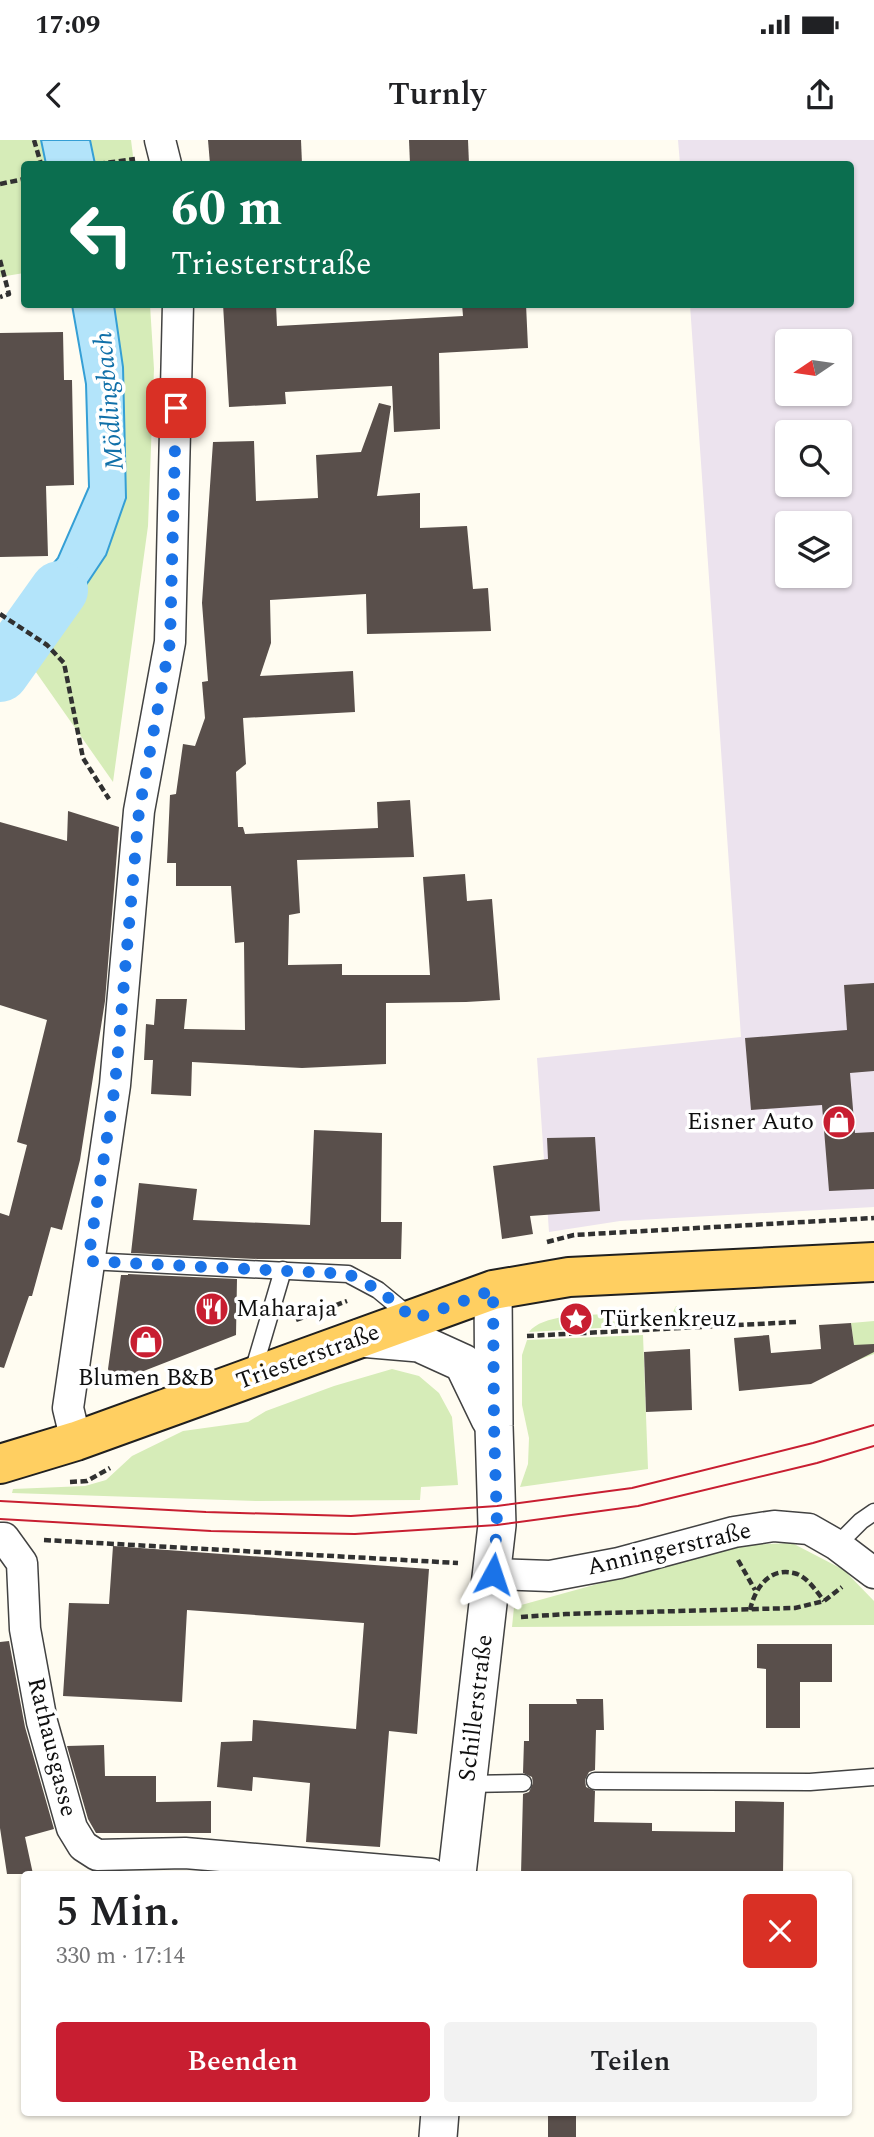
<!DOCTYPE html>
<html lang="de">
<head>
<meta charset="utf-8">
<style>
	body { margin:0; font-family:Spectral,serif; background:#f2f2f2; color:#202124; height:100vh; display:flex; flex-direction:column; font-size:26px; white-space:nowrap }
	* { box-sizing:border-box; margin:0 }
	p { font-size:23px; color:#757577 }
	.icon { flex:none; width:38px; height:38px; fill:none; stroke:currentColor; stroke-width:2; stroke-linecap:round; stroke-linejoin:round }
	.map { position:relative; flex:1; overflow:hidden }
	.panel { position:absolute; left:21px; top:1731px; width:831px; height:245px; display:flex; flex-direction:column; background:#fff; border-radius:7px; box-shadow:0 2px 5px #0004 }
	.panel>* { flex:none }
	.top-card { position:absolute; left:21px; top:21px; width:833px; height:147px; border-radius:7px; box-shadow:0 2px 5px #0004; background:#0b6e4f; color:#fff; overflow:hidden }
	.needle { width:46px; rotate:257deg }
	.fabs { position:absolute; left:775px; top:189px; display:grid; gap:14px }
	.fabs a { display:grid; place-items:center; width:77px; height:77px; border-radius:7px; background:#fff; box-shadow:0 2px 5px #0004; font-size:35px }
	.pin { position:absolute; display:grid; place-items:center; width:60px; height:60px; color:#fff; margin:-30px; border-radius:14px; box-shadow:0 4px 10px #0006 }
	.me { position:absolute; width:77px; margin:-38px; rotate:5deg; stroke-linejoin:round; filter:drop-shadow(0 0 5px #0008) }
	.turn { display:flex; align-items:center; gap:24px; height:147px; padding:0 35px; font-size:32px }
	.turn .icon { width:91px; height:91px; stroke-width:2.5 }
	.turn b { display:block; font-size:49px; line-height:60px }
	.round { display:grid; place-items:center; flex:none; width:74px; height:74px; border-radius:7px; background:#f2f2f2 }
	.summary { display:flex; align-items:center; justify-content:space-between; height:119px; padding:0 35px }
	h1 { font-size:42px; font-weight:600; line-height:52px }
	.cta { display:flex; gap:14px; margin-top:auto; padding:14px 35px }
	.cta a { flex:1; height:80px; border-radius:7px; background:#c81e31; color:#fff; font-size:28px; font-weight:600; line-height:80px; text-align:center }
	.cta a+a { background:#f2f2f2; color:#202124 }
	.status { display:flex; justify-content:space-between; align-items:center; height:49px; padding:0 35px; background:#fff; direction:ltr }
	.status svg { height:19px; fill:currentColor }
	header { display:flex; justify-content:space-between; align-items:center; height:91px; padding:0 35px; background:#fff; font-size:32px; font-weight:600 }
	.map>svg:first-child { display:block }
</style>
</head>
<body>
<div class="status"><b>17:09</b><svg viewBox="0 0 49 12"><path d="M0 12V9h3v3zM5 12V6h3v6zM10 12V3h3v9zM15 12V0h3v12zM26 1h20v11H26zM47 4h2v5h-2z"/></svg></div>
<header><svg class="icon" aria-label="back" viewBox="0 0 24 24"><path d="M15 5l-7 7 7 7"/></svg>Turnly<svg class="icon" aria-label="share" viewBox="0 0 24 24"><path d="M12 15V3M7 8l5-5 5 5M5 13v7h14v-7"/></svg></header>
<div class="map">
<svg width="874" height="1997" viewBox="0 0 874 1997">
	<rect width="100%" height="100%" fill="#fffcf1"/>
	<path fill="#ece3ee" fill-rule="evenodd" d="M 678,0 L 874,0 L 874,1067 L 620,1081 L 549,1092 L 537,918 L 741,897 L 690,165 L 850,164 L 850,24 L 680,24 ZM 788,201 L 840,201 L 840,254 L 788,254 ZM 788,292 L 840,292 L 840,345 L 788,345 ZM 788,383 L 840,383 L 840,436 L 788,436 Z"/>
	<g fill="#d6ecb8">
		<polygon points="0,0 41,0 46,24 24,24 24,133 0,137"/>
		<polygon points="90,0 131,0 134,24 95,24"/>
		<polygon points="114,165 150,165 154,229 148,386 113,642 31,525 42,511 126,358 123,227"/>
		<path d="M 676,1166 L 686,1171 L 689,1183 L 529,1192 C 543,1174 583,1176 605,1174 L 606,1182 L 670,1178 Z"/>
		<polygon points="874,1181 874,1214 856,1221 851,1183"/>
		<polygon points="643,1195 648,1329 520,1347 528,1324 529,1298 522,1265 522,1215 527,1200"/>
		<polygon points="392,1229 419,1236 439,1253 452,1277 458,1345 421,1347 420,1360 257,1361 12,1353 13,1349 85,1346 106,1340 132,1316 183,1291 248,1282 266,1271 334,1246"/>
		<polygon points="792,1403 844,1430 874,1461 874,1485 512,1487 514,1467 739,1405"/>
	</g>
	<g fill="#b3e4fa" stroke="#359fd5" stroke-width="2">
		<polygon points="41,0 90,0 95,24 46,24"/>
		<polygon points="72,165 114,165 123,227 126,358 106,415 42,511 31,525 0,508 0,491 13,471 58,418 89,347 86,244"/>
	</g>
	<polygon fill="#fffcf1" points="13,471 51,498 42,511 4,484"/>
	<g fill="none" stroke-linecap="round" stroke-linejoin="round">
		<polyline stroke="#b3e4fa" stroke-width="58" points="0,533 59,450"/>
	</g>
	<g fill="#594f4b">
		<polygon points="208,0 301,0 302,24 210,24"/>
		<polygon points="409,0 468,0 469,24 410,24"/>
		<polygon points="223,164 276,164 277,186 463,176 462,164 526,164 528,208 439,213 440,289 394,292 392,246 285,252 286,264 229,267"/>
		<polygon points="63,192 64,240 72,240 74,345 46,346 48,416 0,417 0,193"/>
		<polygon points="379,263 391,266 377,356 420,353 420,388 467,386 473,449 488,448 491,491 367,494 366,454 270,460 271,503 260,536 353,531 355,572 243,578 246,624 236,632 238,687 243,687 245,694 378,688 377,662 410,660 414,717 297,720 300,773 289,775 288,825 342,824 342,835 430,835 423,737 465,734 467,761 492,759 500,860 466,862 386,863 386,924 302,928 192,922 191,956 151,954 153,920 144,920 146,884 154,885 156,859 187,859 184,889 245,890 244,802 235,803 231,746 176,746 176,723 167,723 170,655 176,654 183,604 195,606 205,578 202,542 208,541 202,463 213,302 254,301 256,361 318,358 316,315 361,312"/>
		<polygon points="68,671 119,687 105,861 80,1020 62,1090 51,1087 32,1156 29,1156 4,1228 0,1227 0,1073 9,1076 27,1005 17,1002 47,880 0,865 0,682 67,701"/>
		<polygon points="874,843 874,931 850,933 855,993 874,992 874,1049 829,1051 822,965 751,970 745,898 847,890 844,845"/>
		<polygon points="314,990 382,993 381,1082 402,1082 401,1119 258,1119 131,1113 139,1043 197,1049 193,1080 310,1085"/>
		<polygon points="595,997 600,1071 530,1076 533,1094 502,1099 493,1026 548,1019 547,998"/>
		<polygon points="128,1134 237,1139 236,1195 113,1243 108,1229 121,1135 128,1135"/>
		<polygon points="851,1183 854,1205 874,1204 874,1212 811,1244 739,1251 734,1198 769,1195 771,1213 821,1209 819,1185"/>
		<polygon points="690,1209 692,1270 646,1272 644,1212"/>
		<polygon points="113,1406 429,1429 417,1594 389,1591 380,1707 306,1702 310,1643 253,1637 252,1651 217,1647 221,1602 252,1601 253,1580 356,1589 364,1483 187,1470 182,1562 63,1556 69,1463 109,1464"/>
		<polygon points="9,1501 25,1587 54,1689 25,1697 33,1734 7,1734 0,1688 0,1502"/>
		<polygon points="757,1504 832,1504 832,1542 800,1542 800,1588 766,1588 766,1529 757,1528"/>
		<polygon points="576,1559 603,1559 604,1590 596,1590 595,1630 589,1632 585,1640 586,1647 595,1651 594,1682 652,1683 652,1691 735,1692 735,1661 784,1662 783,1734 521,1734 523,1654 529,1652 533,1643 532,1637 523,1633 524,1601 529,1601 529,1564 577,1564"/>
		<polygon points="104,1605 105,1636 156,1636 156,1662 211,1661 211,1693 96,1693 88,1679 67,1606"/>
		<rect x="548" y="1972" width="28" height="25"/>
	</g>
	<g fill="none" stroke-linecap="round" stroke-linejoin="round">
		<defs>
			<g id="service">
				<polyline points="88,1121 348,1134 378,1150 412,1178"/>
				<polyline points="252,1235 283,1130"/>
				<polyline points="837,1405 861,1381 874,1372"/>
				<polyline points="595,1641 810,1642 874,1637"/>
				<polyline points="467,1644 523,1643"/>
			</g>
			<g id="minor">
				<polyline points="160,0 166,24"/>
				<polyline points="76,1301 68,1268 115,945 139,671 170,502 178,164"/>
				<polyline points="0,1398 4,1398 22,1423 25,1489 42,1582 72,1688 83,1706 97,1715 185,1713 431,1734"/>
				<polyline points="493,1434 550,1436 619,1423 734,1392 774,1386 809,1389 837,1405 874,1433"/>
			</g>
			<g id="tertiary">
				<polyline points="360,1198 419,1203 463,1223 490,1279"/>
				<polyline points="457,1734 497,1385 494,1286 493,1150"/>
				<polyline points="438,1997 440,1972"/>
			</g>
			<polyline id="primary" points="0,1324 76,1301 493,1150 569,1137 874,1122"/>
		</defs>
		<use href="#service" stroke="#424242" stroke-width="19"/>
		<use href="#minor" stroke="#424242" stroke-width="33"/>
		<use href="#tertiary" stroke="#424242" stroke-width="40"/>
		<use href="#primary" stroke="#202020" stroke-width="42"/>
		<g stroke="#313131" stroke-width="4.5" stroke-dasharray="7 3.5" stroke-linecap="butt">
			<polyline points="34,0 41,24"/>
			<polyline points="98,24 135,19"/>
			<polyline points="0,44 24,39"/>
			<polyline points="0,120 9,154 0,157"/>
			<polyline points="0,474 47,505 64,523 83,618 109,659"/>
			<polyline points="547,1102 574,1095 874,1078"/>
			<polyline points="296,1180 347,1161"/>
			<polyline points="527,1196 796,1182"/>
			<polyline points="70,1342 87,1341 110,1328"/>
			<polyline points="44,1400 458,1423"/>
			<polyline points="738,1420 755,1450"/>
			<path d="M 750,1470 C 755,1448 770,1425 797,1434 C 808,1438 817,1452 824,1461"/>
			<polyline points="521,1477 566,1474 795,1468 824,1461 842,1447"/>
		</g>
		<use href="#service" stroke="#fff" stroke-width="16"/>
		<use href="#minor" stroke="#fff" stroke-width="30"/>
		<use href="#tertiary" stroke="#fff" stroke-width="37"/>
		<use href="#primary" stroke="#ffcf61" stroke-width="38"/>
		<g stroke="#c81e31" stroke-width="2">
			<polyline points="0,1361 206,1372 351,1376 497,1366 632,1348 813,1303 874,1285"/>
			<polyline points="0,1379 211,1391 355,1394 497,1385 638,1366 817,1323 874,1306"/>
		</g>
	</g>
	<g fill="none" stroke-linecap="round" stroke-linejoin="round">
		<polyline stroke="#1a73e8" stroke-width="12" stroke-dasharray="0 21.6" points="176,268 170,502 139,671 115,945 88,1121 348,1134 379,1150 414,1179 493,1150 494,1286 497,1385 493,1434"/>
	</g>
	<defs>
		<symbol id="shop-disc" viewBox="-11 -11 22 22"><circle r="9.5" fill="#c81e31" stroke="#fff"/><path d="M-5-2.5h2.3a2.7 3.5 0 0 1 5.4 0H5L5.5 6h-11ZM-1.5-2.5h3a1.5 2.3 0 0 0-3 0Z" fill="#fff"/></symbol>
		<symbol id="restaurant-disc" viewBox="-11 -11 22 22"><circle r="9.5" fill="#c81e31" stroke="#fff"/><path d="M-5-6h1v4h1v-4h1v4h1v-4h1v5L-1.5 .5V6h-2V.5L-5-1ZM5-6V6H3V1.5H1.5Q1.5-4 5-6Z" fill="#fff"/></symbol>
		<symbol id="sight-disc" viewBox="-11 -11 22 22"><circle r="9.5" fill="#c81e31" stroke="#fff"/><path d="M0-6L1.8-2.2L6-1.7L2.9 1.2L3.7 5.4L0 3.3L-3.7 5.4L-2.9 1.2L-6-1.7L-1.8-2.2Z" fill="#fff"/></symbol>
	</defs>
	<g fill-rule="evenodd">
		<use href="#shop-disc" x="820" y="963" width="38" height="38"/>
		<use href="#restaurant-disc" x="193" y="1150" width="38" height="38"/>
		<use href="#sight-disc" x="557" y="1160" width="38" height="38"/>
		<use href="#shop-disc" x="127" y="1183" width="38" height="38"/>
	</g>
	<g text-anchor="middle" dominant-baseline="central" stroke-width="7" stroke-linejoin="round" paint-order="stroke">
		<g font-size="24" fill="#0f0f0f" stroke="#fff" text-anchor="start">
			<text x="814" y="982" text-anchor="end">Eisner Auto</text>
			<text x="236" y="1169">Maharaja</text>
			<text x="600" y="1179">Türkenkreuz</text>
			<text x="146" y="1238" text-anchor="middle">Blumen B&amp;B</text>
		</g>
		<g font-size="24" fill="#0f0f0f" stroke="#fff">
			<text transform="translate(308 1217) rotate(-20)">Triesterstraße</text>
			<text transform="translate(669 1409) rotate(-13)">Anningerstraße</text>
			<text transform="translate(476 1568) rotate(-83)">Schillerstraße</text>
			<text transform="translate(52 1607) rotate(76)">Rathausgasse</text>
		</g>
		<g font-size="26" font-style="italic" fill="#1070a9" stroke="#fff">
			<text transform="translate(109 261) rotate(-95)">Mödlingbach</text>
		</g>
	</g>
</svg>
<div class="fabs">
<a><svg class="needle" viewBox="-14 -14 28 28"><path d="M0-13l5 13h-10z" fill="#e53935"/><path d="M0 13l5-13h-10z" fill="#757577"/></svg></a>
<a><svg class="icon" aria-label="search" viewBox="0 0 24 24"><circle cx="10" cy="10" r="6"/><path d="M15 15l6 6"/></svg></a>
<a><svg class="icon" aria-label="layers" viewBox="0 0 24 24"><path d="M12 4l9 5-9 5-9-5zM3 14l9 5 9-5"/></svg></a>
</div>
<div class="pin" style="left:176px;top:268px;background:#d93025"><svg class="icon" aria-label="arrive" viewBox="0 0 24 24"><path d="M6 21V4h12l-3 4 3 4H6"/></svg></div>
<svg class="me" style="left:493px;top:1434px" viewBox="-20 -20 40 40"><path d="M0-17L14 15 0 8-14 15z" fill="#1a73e8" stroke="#fff" stroke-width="4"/></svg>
<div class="top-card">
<div class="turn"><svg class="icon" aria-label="left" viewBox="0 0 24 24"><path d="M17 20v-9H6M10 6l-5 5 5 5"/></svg><div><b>60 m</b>Triesterstraße</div></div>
</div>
<section class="panel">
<div class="summary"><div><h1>5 Min.</h1><p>330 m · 17:14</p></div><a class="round" style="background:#d93025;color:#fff"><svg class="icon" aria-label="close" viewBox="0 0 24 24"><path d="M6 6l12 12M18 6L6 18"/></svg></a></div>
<div class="cta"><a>Beenden</a><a>Teilen</a></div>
</section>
</div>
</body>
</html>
